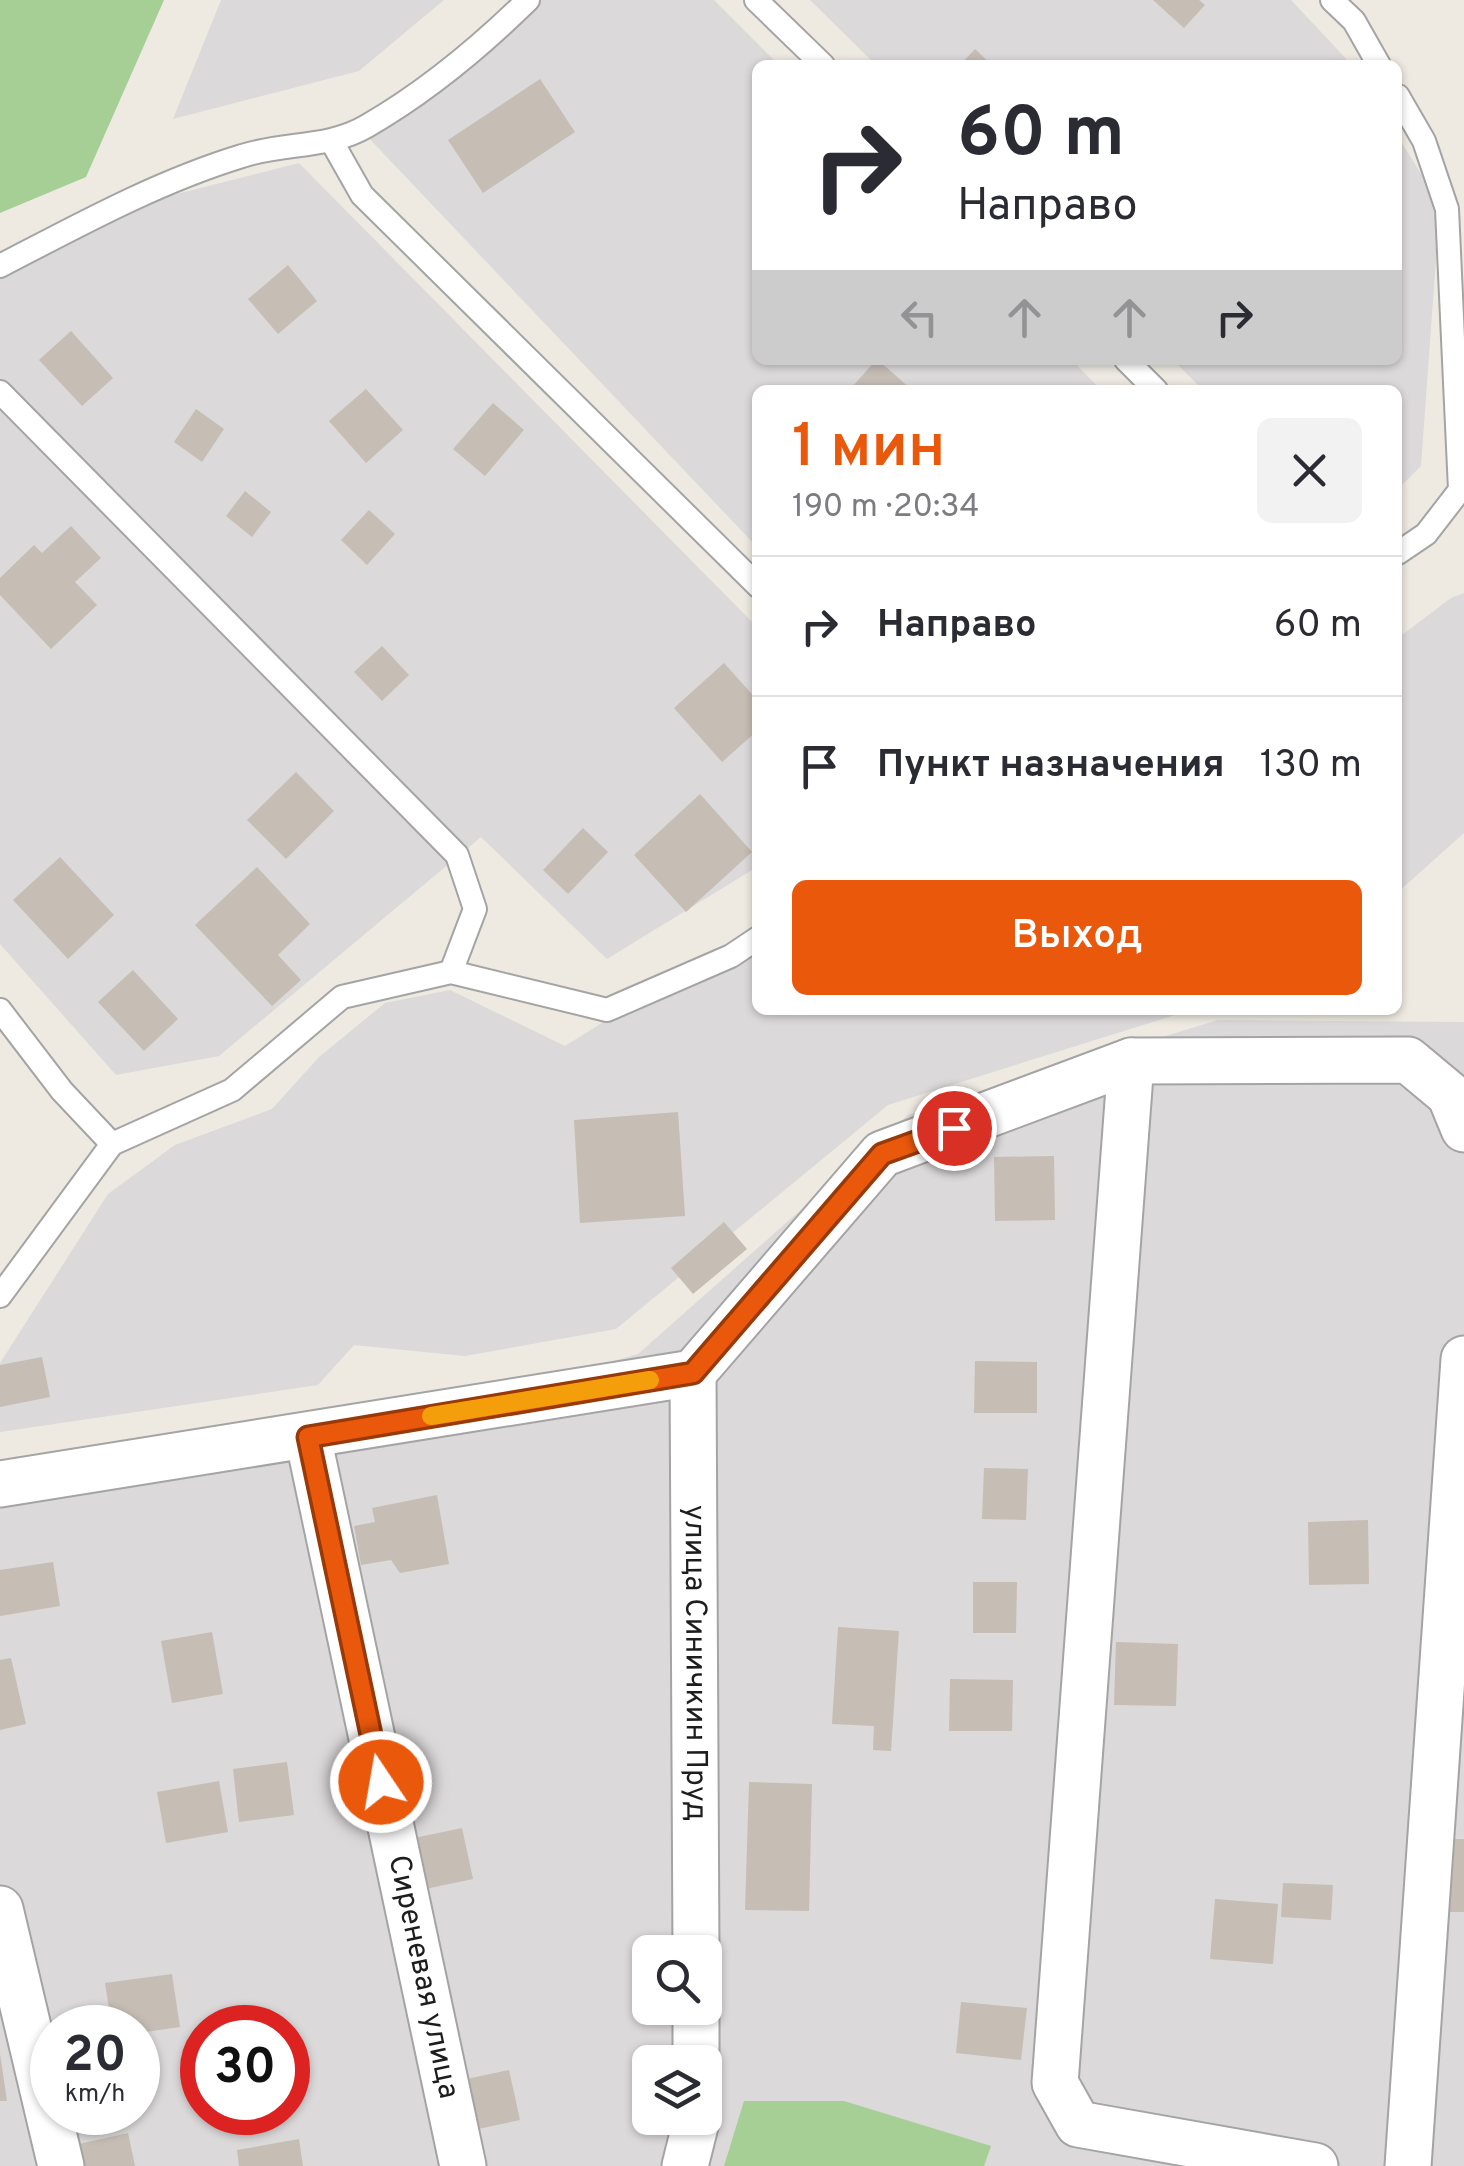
<!DOCTYPE html>
<html lang="ru">
<head>
<meta charset="utf-8">
<style>
	body { margin:0; font-family:Overpass,sans-serif; background:#f2f2f3; color:#2b2b33; height:100vh; display:flex; flex-direction:column; font-size:38px; white-space:nowrap }
	* { box-sizing:border-box; margin:0 }
	p { font-size:32px; color:#7c7c81 }
	.icon { flex:none; width:55px; height:55px; fill:none; stroke:currentColor; stroke-width:2; stroke-linecap:round; stroke-linejoin:round }
	.map { position:relative; flex:1; overflow:hidden }
	.drawer { position:absolute; left:752px; top:385px; width:650px; height:630px; display:flex; flex-direction:column; background:#fff; border-radius:15px; box-shadow:0 2px 8px #0004 }
	.drawer>* { flex:none }
	.guide { position:absolute; left:752px; top:60px; width:650px; height:305px; border-radius:15px; box-shadow:0 2px 8px #0004; background:#fff; color:#2b2b33; overflow:hidden }
	.controls { position:absolute; left:632px; top:1935px; display:grid; gap:20px }
	.controls a { display:grid; place-items:center; width:90px; height:90px; border-radius:15px; background:#fff; box-shadow:0 2px 8px #0004; font-size:50px }
	.speed { position:absolute; left:30px; top:2005px; display:flex; gap:20px; font-size:50px; font-weight:700; text-align:center }
	.speed>* { display:grid; place-content:center; width:130px; height:130px; border-radius:50%; background:#fff; box-shadow:0 2px 8px #0004; line-height:1 }
	.speed small { font-size:25px; font-weight:400 }
	.speed .limit { border:15px solid #d22; background:#fff; color:#111 }
	.pin { position:absolute; display:grid; place-items:center; width:85px; height:85px; color:#fff; margin:-42px; border:5px solid #fff; border-radius:50%; box-shadow:0 2px 10px #0007 }
	.me { position:absolute; width:110px; margin:-55px; rotate:348deg; stroke-linejoin:round; filter:drop-shadow(0 0 8px #0008) }
	.turn { display:flex; align-items:center; gap:35px; height:210px; padding:0 40px; font-size:45px }
	.turn .icon { width:130px; height:130px; stroke-width:2.5 }
	.turn b { display:block; font-size:70px; line-height:85px }
	.lanes { display:flex; align-items:center; height:95px; padding:0 40px; background:#0003; justify-content:center; gap:50px; direction:ltr }
	.lanes .off { opacity:.35 }
	.round { display:grid; place-items:center; flex:none; width:105px; height:105px; border-radius:15px; background:#f2f2f3 }
	.head { display:flex; align-items:center; justify-content:space-between; height:170px; padding:0 40px }
	h1 { font-size:60px; font-weight:600; line-height:75px; color:#ea580c }
	.cta { display:flex; gap:20px; margin-top:auto; padding:20px 40px }
	.cta a { flex:1; height:115px; border-radius:15px; background:#ea580c; color:#fff; font-size:40px; font-weight:600; line-height:115px; text-align:center }
	ul { padding:0; list-style:none }
	li { display:flex; align-items:center; gap:30px; height:140px; padding:0 40px; border-top:2px solid #e1e1e2 }
	li div { flex:1 }
	li b { display:block; font-size:38px }
	li em { font-style:normal }
	.map>svg:first-child { display:block }
</style>
</head>
<body>
<div class="map">
<svg width="1464" height="2166" viewBox="0 0 1464 2166">
	<rect width="100%" height="100%" fill="#eeeae2"/>
	<g fill="#dbd9d9" fill-rule="evenodd">
		<polygon points="221,0 444,0 359,71 173,119"/>
		<polygon points="517,0 714,0 779,65 758,65 758,360 1072,360 1101,390 758,390 757,547 364,133"/>
		<polygon points="810,0 1291,0 1352,65 876,65"/>
		<polygon points="1398,137 1440,204 1421,466 1398,489 1398,390 1203,390 1173,360 1398,360"/>
		<polygon points="299,163 757,627 757,867 607,959 481,837 219,1056 116,1075 0,944 0,266 141,203"/>
		<polygon points="1464,593 1464,833 1398,892 1398,638 1451,598"/>
		<polygon points="757,954 758,1010 1191,1010 888,1105 616,1329 465,1356 354,1345 318,1385 0,1432 0,1363 108,1194 175,1145 272,1109 319,1057 385,1003 450,990 565,1046 608,1019"/>
		<path d="M 1218,1020 L 1464,1022 L 1464,2166 L 0,2166 L 0,1496 L 254,1465 L 638,1354 L 908,1115 ZM 650,1952 L 705,1952 L 705,2008 L 650,2008 ZM 52,2028 L 138,2028 L 138,2112 L 52,2112 ZM 202,2028 L 288,2028 L 288,2112 L 202,2112 ZM 650,2062 L 705,2062 L 705,2118 L 650,2118 Z"/>
	</g>
	<g fill="#a5cf95">
		<polygon points="0,0 164,0 86,177 0,213"/>
		<polygon points="744,2101 844,2101 991,2146 984,2166 724,2166"/>
	</g>
	<g fill="#c6bdb5">
		<polygon points="1153,0 1199,0 1205,5 1184,28"/>
		<polygon points="975,49 992,65 960,65"/>
		<polygon points="540,79 575,132 483,193 448,140"/>
		<polygon points="288,265 317,301 278,334 248,299"/>
		<polygon points="71,331 113,378 82,406 39,360"/>
		<polygon points="876,360 878,360 912,390 857,390 853,386"/>
		<polygon points="366,389 403,430 366,463 329,421"/>
		<polygon points="493,403 524,430 485,476 453,449"/>
		<polygon points="196,409 224,429 202,462 174,442"/>
		<polygon points="245,491 271,512 252,537 226,516"/>
		<polygon points="369,510 395,534 367,565 341,540"/>
		<polygon points="71,526 101,558 75,582 97,605 51,649 0,595 0,578 34,545 42,553"/>
		<polygon points="382,646 409,675 382,701 354,672"/>
		<polygon points="724,663 758,701 758,730 722,762 674,708"/>
		<polygon points="296,772 334,811 286,859 247,820"/>
		<polygon points="700,794 752,852 686,912 634,855"/>
		<polygon points="583,828 608,852 568,894 543,870"/>
		<polygon points="60,857 114,915 68,959 13,900"/>
		<polygon points="257,867 310,924 278,955 301,980 272,1006 195,925"/>
		<polygon points="133,970 178,1019 144,1051 98,1002"/>
		<polygon points="678,1112 685,1216 580,1223 574,1120"/>
		<polygon points="1054,1156 1055,1220 995,1221 994,1157"/>
		<polygon points="724,1222 747,1249 693,1294 671,1268"/>
		<polygon points="42,1357 50,1397 0,1407 0,1365"/>
		<polygon points="975,1361 1037,1362 1037,1413 974,1413"/>
		<polygon points="984,1468 1028,1469 1026,1520 982,1519"/>
		<polygon points="437,1495 449,1564 400,1573 391,1560 361,1565 354,1526 375,1522 372,1508"/>
		<polygon points="1368,1520 1369,1584 1309,1585 1308,1522"/>
		<polygon points="53,1562 60,1606 0,1616 0,1570"/>
		<polygon points="973,1582 1017,1582 1016,1633 973,1633"/>
		<polygon points="838,1627 899,1631 891,1751 873,1750 874,1726 832,1724"/>
		<polygon points="212,1632 223,1694 172,1703 161,1641"/>
		<polygon points="1116,1642 1178,1644 1176,1706 1114,1705"/>
		<polygon points="11,1658 26,1724 0,1730 0,1660"/>
		<polygon points="950,1679 1013,1680 1012,1731 949,1731"/>
		<polygon points="287,1762 294,1815 239,1822 233,1769"/>
		<polygon points="219,1781 228,1832 166,1843 157,1792"/>
		<polygon points="749,1782 812,1784 809,1911 745,1910"/>
		<polygon points="462,1828 473,1879 411,1892 400,1841"/>
		<polygon points="1449,1839 1464,1839 1464,1912 1447,1912"/>
		<polygon points="1283,1883 1333,1885 1331,1920 1281,1917"/>
		<polygon points="1215,1899 1278,1904 1273,1964 1210,1959"/>
		<polygon points="172,1974 180,2027 138,2033 138,2028 112,2028 105,1983"/>
		<polygon points="961,2002 1027,2008 1021,2060 956,2053"/>
		<polygon points="0,2054 7,2101 0,2101"/>
		<polygon points="509,2070 520,2120 459,2133 448,2083"/>
		<polygon points="128,2133 135,2166 66,2166 61,2148"/>
		<polygon points="299,2139 303,2166 239,2166 237,2150"/>
	</g>
	<g fill="none" stroke-linecap="round" stroke-linejoin="round">
		<defs>
			<g id="service">
				<polyline points="756,0 823,65"/>
				<polyline points="1332,0 1354,21 1379,65"/>
				<polyline points="1398,96 1424,141 1447,209 1460,490 1426,534 1398,553"/>
				<polyline points="332,142 362,195 758,586"/>
				<path d="M 0,266 C 79,225 157,182 242,156 C 284,142 328,149 367,126 C 426,92 480,47 528,0"/>
				<polyline points="1126,360 1156,390"/>
				<polyline points="0,392 457,855 475,909 451,972"/>
				<polyline points="0,1010 62,1091 112,1144"/>
				<polyline points="0,1296 112,1144 232,1090 342,997 451,972 607,1010 731,956 758,938"/>
			</g>
			<g id="minor">
				<polyline points="1131,1061 1055,2083 1078,2124 1315,2166"/>
				<path id="s1" d="M 693,1373 L 696,1952"/>
				<path id="s2" d="M 308,1437 L 463,2166"/>
				<polyline points="0,1484 693,1373 882,1154 1131,1061 1408,1060 1450,1095 1464,1129"/>
				<polyline points="0,1909 61,2166"/>
				<polyline points="696,2008 696,2062"/>
				<polyline points="685,2166 697,2118"/>
				<polyline points="1408,2166 1464,1359"/>
			</g>
		</defs>
		<use href="#service" stroke="#a4a4a4" stroke-width="26"/>
		<use href="#minor" stroke="#a4a4a4" stroke-width="49"/>
		<use href="#service" stroke="#fff" stroke-width="22"/>
		<use href="#minor" stroke="#fff" stroke-width="45"/>
	</g>
	<g fill="none" stroke-linecap="round" stroke-linejoin="round">
		<defs>
			<polyline id="route" points="381,1782 308,1437 693,1373 882,1154 954,1128"/>
		</defs>
		<use href="#route" stroke="#983908" stroke-width="25"/>
		<use href="#route" stroke="#ea580c" stroke-width="18"/>
		<polyline stroke="#f59e0b" stroke-width="18" points="431,1416 650,1380"/>
	</g>
	<g text-anchor="middle" dominant-baseline="central" stroke-width="8" stroke-linejoin="round" paint-order="stroke">
		<g font-size="30" fill="#1d1d1d" stroke="#fff">
			<text stroke="none"><textPath href="#s1" startOffset="290">улица Синичкин Пруд</textPath></text>
			<text stroke="none"><textPath href="#s2" startOffset="552">Сиреневая улица</textPath></text>
		</g>
	</g>
</svg>
<div class="controls">
<a><svg class="icon" aria-label="search" viewBox="0 0 24 24"><circle cx="10" cy="10" r="6"/><path d="M15 15l6 6"/></svg></a>
<a><svg class="icon" aria-label="layers" viewBox="0 0 24 24"><path d="M12 4l9 5-9 5-9-5zM3 14l9 5 9-5"/></svg></a>
</div>
<div class="speed"><div>20<small>km/h</small></div><div class="limit">30</div></div>
<div class="pin" style="left:954px;top:1128px;background:#d93025"><svg class="icon" aria-label="arrive" viewBox="0 0 24 24"><path d="M6 21V4h12l-3 4 3 4H6"/></svg></div>
<svg class="me" style="left:381px;top:1782px" viewBox="-20 -20 40 40"><circle r="17" fill="#ea580c" stroke="#fff" stroke-width="3"/><path d="M0-11L8 9 0 5-8 9z" fill="#fff"/></svg>
<div class="guide">
<div class="turn"><svg class="icon" aria-label="right" viewBox="0 0 24 24"><path d="M7 20v-9h11M14 6l5 5-5 5"/></svg><div><b>60 m</b>Направо</div></div>
<div class="lanes"><svg class="icon off" aria-label="left" viewBox="0 0 24 24"><path d="M17 20v-9H6M10 6l-5 5 5 5"/></svg><svg class="icon off" aria-label="ahead" viewBox="0 0 24 24"><path d="M12 20V5M6 11l6-6 6 6"/></svg><svg class="icon off" aria-label="ahead" viewBox="0 0 24 24"><path d="M12 20V5M6 11l6-6 6 6"/></svg><svg class="icon" aria-label="right" viewBox="0 0 24 24"><path d="M7 20v-9h11M14 6l5 5-5 5"/></svg></div>
</div>
<section class="drawer">
<div class="head"><div><h1>1 мин</h1><p>190 m · 20:34</p></div><a class="round"><svg class="icon" aria-label="close" viewBox="0 0 24 24"><path d="M6 6l12 12M18 6L6 18"/></svg></a></div>
<ul>
<li><svg class="icon" aria-label="right" viewBox="0 0 24 24"><path d="M7 20v-9h11M14 6l5 5-5 5"/></svg><div><b>Направо</b></div><em>60 m</em></li>
<li><svg class="icon" aria-label="arrive" viewBox="0 0 24 24"><path d="M6 21V4h12l-3 4 3 4H6"/></svg><div><b>Пункт назначения</b></div><em>130 m</em></li>
</ul>
<div class="cta"><a>Выход</a></div>
</section>
</div>
</body>
</html>
